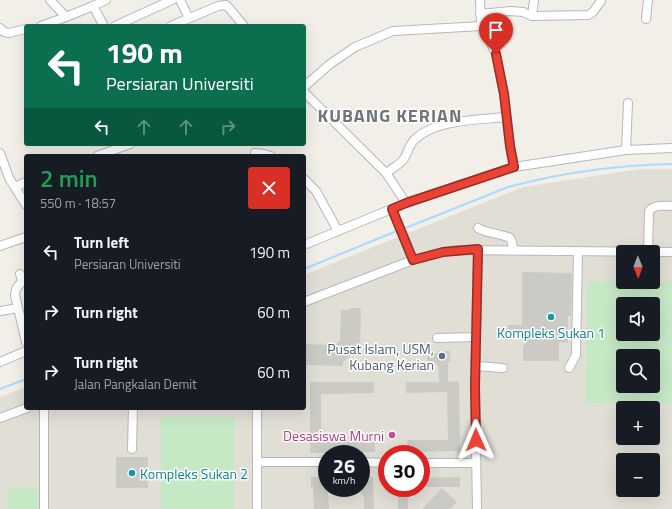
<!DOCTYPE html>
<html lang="en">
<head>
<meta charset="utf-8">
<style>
	body { margin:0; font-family:"Titillium Web",sans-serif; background:#242831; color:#f1f3f6; height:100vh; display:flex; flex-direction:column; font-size:15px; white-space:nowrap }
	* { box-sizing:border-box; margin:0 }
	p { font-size:13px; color:#9ea1a6 }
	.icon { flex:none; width:22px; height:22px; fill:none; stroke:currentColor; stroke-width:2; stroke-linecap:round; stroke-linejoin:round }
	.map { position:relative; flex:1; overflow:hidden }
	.side { position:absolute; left:24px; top:154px; width:282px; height:256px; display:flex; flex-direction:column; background:#171b24; border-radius:4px; box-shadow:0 4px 16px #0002 }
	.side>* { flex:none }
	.hud { position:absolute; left:24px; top:24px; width:282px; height:122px; border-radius:4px; box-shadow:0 4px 16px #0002; background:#0b6e4f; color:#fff; overflow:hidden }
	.needle { width:26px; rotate:179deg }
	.buttons { position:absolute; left:616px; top:245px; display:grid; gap:8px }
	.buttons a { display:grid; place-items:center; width:44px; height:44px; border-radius:4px; background:#171b24; box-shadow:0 4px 16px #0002; font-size:20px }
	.speed { position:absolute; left:318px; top:445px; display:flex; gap:8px; font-size:20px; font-weight:700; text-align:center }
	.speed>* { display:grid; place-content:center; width:52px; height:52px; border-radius:50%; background:#171b24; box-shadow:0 4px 16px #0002; line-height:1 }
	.speed small { font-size:10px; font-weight:400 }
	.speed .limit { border:6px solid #d22; background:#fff; color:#111 }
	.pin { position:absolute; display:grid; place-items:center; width:34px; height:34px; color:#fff; margin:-41px -17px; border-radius:50% 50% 50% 0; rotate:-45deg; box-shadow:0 0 4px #0007 }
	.pin .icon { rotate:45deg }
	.me { position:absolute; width:44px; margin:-22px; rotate:359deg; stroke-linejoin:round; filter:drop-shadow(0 0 3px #0008) }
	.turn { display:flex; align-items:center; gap:14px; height:84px; padding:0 16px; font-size:18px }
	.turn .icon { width:52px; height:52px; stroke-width:2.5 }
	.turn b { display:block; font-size:28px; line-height:34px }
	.lanes { display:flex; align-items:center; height:38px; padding:0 16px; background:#0003; justify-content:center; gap:20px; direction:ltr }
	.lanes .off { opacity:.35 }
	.round { display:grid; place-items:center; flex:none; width:42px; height:42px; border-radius:4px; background:#242831 }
	.summary { display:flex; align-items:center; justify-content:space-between; height:68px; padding:0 16px }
	h1 { font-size:24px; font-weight:600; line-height:30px; color:#1e9e55 }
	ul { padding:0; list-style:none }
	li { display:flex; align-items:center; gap:12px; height:60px; padding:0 16px }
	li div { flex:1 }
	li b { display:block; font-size:15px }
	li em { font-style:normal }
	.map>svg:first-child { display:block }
</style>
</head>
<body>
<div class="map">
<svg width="672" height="509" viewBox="0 0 672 509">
	<rect width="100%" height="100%" fill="#f1efe8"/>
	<path fill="#e1ded6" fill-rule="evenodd" d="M 640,169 L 672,169 L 672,509 L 0,509 L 0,397 L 26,387 L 26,408 L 304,408 L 304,275 L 523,187 ZM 623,252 L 653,252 L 653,282 L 623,282 ZM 623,304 L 653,304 L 653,334 L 623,334 ZM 623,356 L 653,356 L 653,386 L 623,386 ZM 623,408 L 653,408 L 653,438 L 623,438 ZM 327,454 L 361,454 L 361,488 L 327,488 ZM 387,454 L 421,454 L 421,488 L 387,488 ZM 623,460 L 653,460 L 653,490 L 623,490 Z"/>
	<g fill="#c5e8c5" fill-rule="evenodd">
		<path d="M 587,282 L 672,282 L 672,403 L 586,403 ZM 623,304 L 653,304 L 653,334 L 623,334 ZM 623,356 L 653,356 L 653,386 L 623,386 Z"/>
		<rect x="161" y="417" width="73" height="92"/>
		<rect x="8" y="488" width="30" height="21"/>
	</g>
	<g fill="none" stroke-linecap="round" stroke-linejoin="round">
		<g stroke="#aadaff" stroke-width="2">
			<path d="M 403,229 L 508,187 C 561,173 617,165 672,164"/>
			<polyline points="304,269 399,230"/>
			<polyline points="0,389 26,379"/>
		</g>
	</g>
	<g fill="#cccac5">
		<polygon points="522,272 572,273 571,316 568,316 568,343 559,342 559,361 523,361 523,345 525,345 525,333 507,333 508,325 522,325"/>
		<polygon points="349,308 360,308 359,310 361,310 360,350 356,350 343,362 343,366 304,365 304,344 335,345 340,341 341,310 349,310"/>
		<polygon points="439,351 450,351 450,362 448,362 448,382 459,381 460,451 407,452 407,440 448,440 447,392 406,393 406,382 439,382 438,365 436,365 436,362 427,363 427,353 439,353"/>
		<polygon points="310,382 374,382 374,393 321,394 321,442 375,441 375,452 310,453"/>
		<rect x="116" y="457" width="32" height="31"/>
		<polygon points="311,477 327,477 329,509 314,509 313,487 311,487"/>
		<polygon points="361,477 373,477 374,509 364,509 364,496 356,488 361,488"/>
		<polygon points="460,477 460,487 421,487 421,478"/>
		<polygon points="398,488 416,488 408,497 408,509 398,509"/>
		<polygon points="442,488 457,502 450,509 422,509"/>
	</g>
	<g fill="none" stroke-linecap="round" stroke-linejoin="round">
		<defs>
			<g id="minor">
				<polyline points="50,0 66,17 93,6 104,26"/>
				<polyline points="180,0 189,18"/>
				<polyline points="480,0 481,22 496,54 504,94 510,146 514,167"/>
				<polyline points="93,6 106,0"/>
				<polyline points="480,14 511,11 523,12 532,16 588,15 593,12 601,1"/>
				<polyline points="532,16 534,0"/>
				<polyline points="646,19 648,0"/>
				<polyline points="41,26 66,17"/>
				<polyline points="115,26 172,0"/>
				<polyline points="171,26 218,6 226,5 229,8 244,26"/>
				<polyline points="0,28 4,32 9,33 26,29"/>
				<polyline points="304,87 330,64 355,47 393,31 482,26"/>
				<polyline points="304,92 386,173 406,203"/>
				<polyline points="626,150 628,103"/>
				<polyline points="0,153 9,178 26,205"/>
				<polyline points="255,153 264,154 271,156"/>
				<polyline points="97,156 130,144"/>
				<path d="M 386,173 C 391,169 399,165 403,160 C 408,154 408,146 415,139 C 437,119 478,120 506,117"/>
				<polyline points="304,179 316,191 338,231"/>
				<polyline points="15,187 26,182"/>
				<polyline points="392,209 413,260"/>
				<path d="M 478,228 C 488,234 500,233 510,238 L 512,242 L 513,250"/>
				<polyline points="304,245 406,203 514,167 626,150 672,148"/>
				<polyline points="0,246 26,237"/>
				<path d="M 648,252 L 649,211 C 655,204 664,206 672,206"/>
				<polyline points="20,274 22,281 16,289 15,295 26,342"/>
				<polyline points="304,302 413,260 443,252 457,250 672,252"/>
				<polyline points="0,311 18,308"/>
				<polyline points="437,338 476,337"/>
				<polyline points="0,362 26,351"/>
				<polyline points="476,366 503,368"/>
				<polyline points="569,368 576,355 578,251"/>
				<polyline points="44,408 44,509"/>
				<polyline points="257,408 257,509"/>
				<polyline points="0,418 27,408"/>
				<polyline points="132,449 133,408"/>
				<polyline points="257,462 327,462"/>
				<polyline points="361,462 387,463"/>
				<polyline points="421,463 476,463"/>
				<polyline points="477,509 475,387 478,249"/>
			</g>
		</defs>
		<use href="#minor" stroke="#b5b8bc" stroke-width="10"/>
		<use href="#minor" stroke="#fff" stroke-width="8"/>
	</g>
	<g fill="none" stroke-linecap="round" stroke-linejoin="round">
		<defs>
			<polyline id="route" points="476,440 475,387 478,249 443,252 413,260 392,209 406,203 514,167 510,146 504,94 496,54"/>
		</defs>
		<use href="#route" stroke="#982c22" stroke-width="10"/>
		<use href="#route" stroke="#ea4335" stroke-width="7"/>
	</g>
	<g fill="#0f9aa8" stroke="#fff" stroke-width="1.5">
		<circle cx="551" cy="317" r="4"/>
		<circle cx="132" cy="473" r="4"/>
	</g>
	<circle fill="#5c6f8a" stroke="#fff" stroke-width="1.5" cx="442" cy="356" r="4"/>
	<circle fill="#d1479c" stroke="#fff" stroke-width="1.5" cx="392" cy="435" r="4"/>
	<g text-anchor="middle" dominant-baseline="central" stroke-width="3" stroke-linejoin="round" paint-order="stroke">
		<g font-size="14" fill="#0d838f" stroke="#fff">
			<text x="551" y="332">Kompleks Sukan 1</text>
			<text x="140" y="473" text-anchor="start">Kompleks Sukan 2</text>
		</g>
		<g font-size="14" fill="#4e5e75" stroke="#fff" text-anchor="end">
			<text x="434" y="348">Pusat Islam, USM,<tspan x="434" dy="16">Kubang Kerian</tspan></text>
		</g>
		<g font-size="14" fill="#b23c85" stroke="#fff" text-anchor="end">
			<text x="384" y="435">Desasiswa Murni</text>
		</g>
		<g font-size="18" font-weight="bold" letter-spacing="1" fill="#70757a" stroke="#fff">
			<text x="390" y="115">KUBANG KERIAN</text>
		</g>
	</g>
</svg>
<div class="buttons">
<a><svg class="needle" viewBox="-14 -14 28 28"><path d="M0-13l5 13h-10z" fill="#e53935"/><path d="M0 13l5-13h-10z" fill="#9ea1a6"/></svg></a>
<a><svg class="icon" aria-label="sound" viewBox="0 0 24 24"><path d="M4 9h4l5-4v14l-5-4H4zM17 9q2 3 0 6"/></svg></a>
<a><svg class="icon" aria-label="search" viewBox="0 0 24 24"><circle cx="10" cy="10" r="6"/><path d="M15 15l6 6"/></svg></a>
<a>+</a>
<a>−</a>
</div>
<div class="speed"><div>26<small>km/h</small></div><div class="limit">30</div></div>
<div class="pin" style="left:496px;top:54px;background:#d93025"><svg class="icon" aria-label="arrive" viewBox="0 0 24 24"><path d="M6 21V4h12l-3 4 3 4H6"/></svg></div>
<svg class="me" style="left:476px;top:440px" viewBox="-20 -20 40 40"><path d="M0-17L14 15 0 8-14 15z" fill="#ea4335" stroke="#fff" stroke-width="4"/></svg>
<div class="hud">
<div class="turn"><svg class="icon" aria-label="left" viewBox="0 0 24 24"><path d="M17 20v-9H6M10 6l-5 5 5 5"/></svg><div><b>190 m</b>Persiaran Universiti</div></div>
<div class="lanes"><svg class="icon" aria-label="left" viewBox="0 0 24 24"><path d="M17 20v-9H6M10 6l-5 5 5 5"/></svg><svg class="icon off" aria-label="ahead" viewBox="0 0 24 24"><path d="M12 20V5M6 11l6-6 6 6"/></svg><svg class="icon off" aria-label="ahead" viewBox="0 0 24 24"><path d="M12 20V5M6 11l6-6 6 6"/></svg><svg class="icon off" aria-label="right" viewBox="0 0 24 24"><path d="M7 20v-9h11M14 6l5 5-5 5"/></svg></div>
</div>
<section class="side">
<div class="summary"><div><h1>2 min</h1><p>550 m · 18:57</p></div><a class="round" style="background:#d93025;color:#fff"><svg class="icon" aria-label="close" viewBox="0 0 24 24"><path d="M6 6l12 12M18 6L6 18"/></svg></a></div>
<ul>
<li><svg class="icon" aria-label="left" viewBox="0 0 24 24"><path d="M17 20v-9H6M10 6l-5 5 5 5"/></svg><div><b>Turn left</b><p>Persiaran Universiti</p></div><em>190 m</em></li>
<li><svg class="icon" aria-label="right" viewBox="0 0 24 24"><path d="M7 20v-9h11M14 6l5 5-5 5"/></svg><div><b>Turn right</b></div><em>60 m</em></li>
<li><svg class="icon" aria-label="right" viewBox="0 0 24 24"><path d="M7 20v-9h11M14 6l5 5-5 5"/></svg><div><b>Turn right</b><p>Jalan Pangkalan Demit</p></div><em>60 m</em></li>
</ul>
</section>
</div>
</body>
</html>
